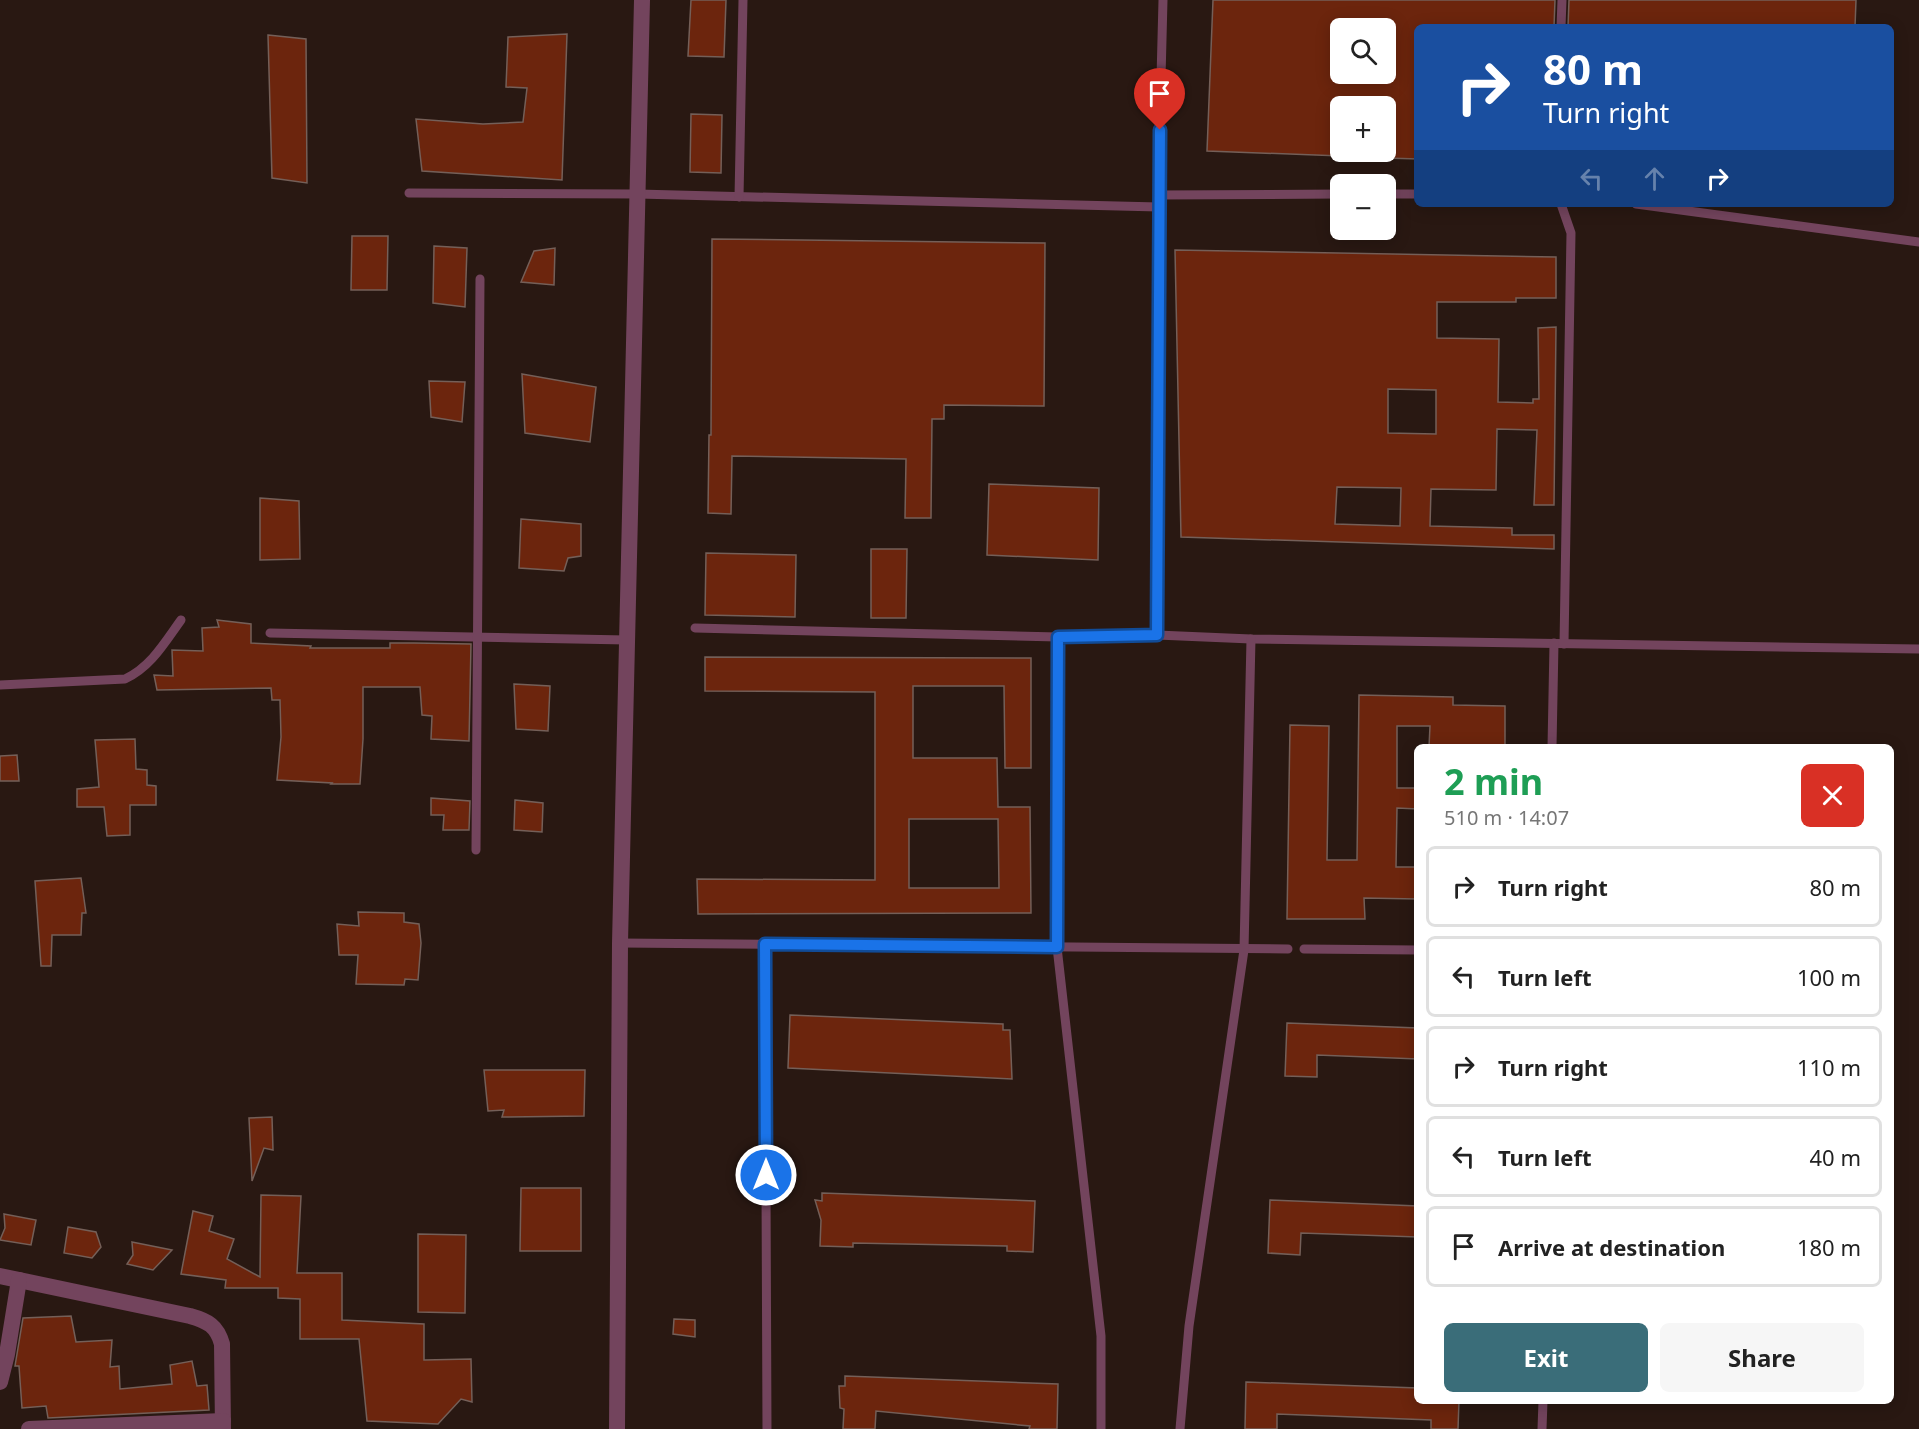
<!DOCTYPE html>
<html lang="en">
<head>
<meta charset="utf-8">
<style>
	body { margin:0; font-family:"Noto Sans",sans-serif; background:#f6f6f6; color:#222; height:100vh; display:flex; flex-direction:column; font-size:22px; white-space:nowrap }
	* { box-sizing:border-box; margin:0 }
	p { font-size:20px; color:#767676 }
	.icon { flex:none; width:33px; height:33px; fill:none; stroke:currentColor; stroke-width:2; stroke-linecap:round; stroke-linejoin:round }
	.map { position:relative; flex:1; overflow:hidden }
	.drawer { position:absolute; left:1414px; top:744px; width:480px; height:660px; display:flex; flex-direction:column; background:#fff; border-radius:9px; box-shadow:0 3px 15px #0003 }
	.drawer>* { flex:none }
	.top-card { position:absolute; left:1414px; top:24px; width:480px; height:183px; border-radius:9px; box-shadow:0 3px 15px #0003; background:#1a4fa0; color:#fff; overflow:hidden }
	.tools { position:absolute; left:1330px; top:18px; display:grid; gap:12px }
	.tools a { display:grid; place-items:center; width:66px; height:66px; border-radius:9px; background:#fff; box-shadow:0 3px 15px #0003; font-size:30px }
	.pin { position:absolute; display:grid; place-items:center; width:51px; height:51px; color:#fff; margin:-62px -26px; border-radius:50% 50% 50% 0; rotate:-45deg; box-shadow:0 0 6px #0007 }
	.pin .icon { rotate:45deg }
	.me { position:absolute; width:66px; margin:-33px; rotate:0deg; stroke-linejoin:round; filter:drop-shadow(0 0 4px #0008) }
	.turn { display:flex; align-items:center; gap:21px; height:126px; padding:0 30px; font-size:27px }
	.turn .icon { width:78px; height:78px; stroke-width:2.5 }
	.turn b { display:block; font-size:42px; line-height:51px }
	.lanes { display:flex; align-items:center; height:57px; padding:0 30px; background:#0003; justify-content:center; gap:30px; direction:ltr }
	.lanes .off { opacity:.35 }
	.round { display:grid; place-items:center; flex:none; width:63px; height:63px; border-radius:9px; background:#f6f6f6 }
	.summary { display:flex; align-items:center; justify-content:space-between; height:102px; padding:0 30px }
	h1 { font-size:36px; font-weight:700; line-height:45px; color:#1e9e55 }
	.action { display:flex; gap:12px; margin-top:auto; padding:12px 30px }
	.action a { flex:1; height:69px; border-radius:9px; background:#3a6d79; color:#fff; font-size:24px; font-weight:700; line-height:69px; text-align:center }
	.action a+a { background:#f6f6f6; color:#222 }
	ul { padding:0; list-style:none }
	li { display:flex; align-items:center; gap:18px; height:81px; margin:0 12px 9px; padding:0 18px; border:3px solid #e0e0e0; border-radius:9px }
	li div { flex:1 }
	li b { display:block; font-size:22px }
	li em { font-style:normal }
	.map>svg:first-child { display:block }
</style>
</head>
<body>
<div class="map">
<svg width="1919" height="1429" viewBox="0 0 1919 1429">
	<rect width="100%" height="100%" fill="#291812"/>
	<g fill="#6c250d" stroke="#745f58" stroke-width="1.5" fill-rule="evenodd">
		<polygon points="691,0 726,0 724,57 688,56"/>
		<path d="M 1213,0 L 1555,0 L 1554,27 L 1418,27 L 1418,159 L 1386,158 L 1386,106 L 1341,106 L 1341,156 L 1207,151 ZM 1341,28 L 1386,28 L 1386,74 L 1341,74 Z"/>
		<polygon points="1569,0 1856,0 1855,27 1568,27"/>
		<polygon points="567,34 562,180 422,171 416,119 483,124 523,122 527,88 506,87 508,37"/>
		<polygon points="268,35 306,39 307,183 272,178"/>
		<polygon points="691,114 722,115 721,173 690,172"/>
		<polygon points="352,236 388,236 387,290 351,290"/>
		<polygon points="712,239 1045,243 1044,406 944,405 944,419 932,419 931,518 905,518 906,459 732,456 731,514 708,513 709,435 711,435"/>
		<polygon points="434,246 467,248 465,307 433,303"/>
		<polygon points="555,248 554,285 521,282 534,251"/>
		<path d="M 1175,250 L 1556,257 L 1556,298 L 1516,298 L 1516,302 L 1437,302 L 1437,338 L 1499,339 L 1498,402 L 1533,403 L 1533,399 L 1539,399 L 1538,328 L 1556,327 L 1554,505 L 1534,505 L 1537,430 L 1497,429 L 1496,490 L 1431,489 L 1430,526 L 1512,528 L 1512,535 L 1554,535 L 1554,549 L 1181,537 ZM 1388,389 L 1436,390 L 1436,434 L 1388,433 ZM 1337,487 L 1401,488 L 1400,526 L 1335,524 Z"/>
		<polygon points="522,374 596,387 590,442 525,433"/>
		<polygon points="429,381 465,382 462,422 431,417"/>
		<polygon points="989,484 1099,488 1098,560 987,555"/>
		<polygon points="260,498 299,501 300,559 260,560"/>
		<polygon points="521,519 581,524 581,556 568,558 564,571 519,568"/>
		<polygon points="871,549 907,549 906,618 871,618"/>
		<polygon points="706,553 796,555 795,617 705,615"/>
		<polygon points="217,620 251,624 251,643 311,646 310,648 390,648 390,643 414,643 471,644 469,741 431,739 432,716 422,715 420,687 363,687 363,739 360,784 331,784 332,783 277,780 281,737 280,700 272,700 271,688 157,690 154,675 173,676 172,650 203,651 202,628 219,627"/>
		<path d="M 705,657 L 1031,658 L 1031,768 L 1005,768 L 1004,686 L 913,686 L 913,758 L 997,758 L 998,807 L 1030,807 L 1031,913 L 698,914 L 697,879 L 875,880 L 875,692 L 705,691 ZM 909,819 L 998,819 L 999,888 L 909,888 Z"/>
		<polygon points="514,684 550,686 548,731 516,729"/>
		<polygon points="1359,695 1453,697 1453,705 1505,706 1505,747 1429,747 1430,726 1397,726 1397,788 1418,788 1418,809 1397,808 1396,867 1418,867 1418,899 1364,898 1365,919 1287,919 1290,725 1329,726 1327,860 1357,860"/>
		<polygon points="135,739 136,769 147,770 147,785 156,786 156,805 130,805 130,835 107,836 104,807 77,807 77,789 99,787 95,740"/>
		<polygon points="17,755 19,781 0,781 0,756"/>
		<polygon points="431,798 470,801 469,830 443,830 444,815 431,815"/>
		<polygon points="515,800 543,803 542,832 514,830"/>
		<polygon points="81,878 86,913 82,913 81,935 52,935 51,966 41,966 35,881"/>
		<polygon points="358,912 404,913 404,922 419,924 421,943 418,980 405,979 404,985 356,984 358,955 339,955 337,924 359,926"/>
		<polygon points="790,1015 1003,1024 1003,1030 1010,1030 1012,1079 788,1068"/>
		<polygon points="1287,1023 1418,1028 1418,1059 1317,1055 1317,1077 1285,1076"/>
		<polygon points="484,1070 585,1070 584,1116 502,1117 504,1110 488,1111"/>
		<polygon points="272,1117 273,1150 264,1148 252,1181 249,1118"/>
		<polygon points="521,1188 581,1188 581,1251 520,1251"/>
		<polygon points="822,1193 1035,1201 1033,1252 1007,1251 1007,1246 853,1243 853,1247 820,1246 821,1220 815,1200 822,1201"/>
		<polygon points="261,1195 301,1196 297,1273 342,1273 342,1320 424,1324 424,1360 471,1359 472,1402 461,1399 438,1424 367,1421 359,1339 300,1339 300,1299 278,1298 278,1288 225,1288 226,1280 181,1274 193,1211 213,1216 209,1231 234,1239 227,1259 260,1277"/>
		<polygon points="1270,1200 1418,1206 1418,1237 1301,1233 1300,1255 1268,1253"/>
		<polygon points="4,1214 36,1220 31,1245 0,1240 5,1228"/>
		<polygon points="68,1227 96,1232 101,1247 92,1258 64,1253"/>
		<polygon points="418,1234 466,1235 465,1313 418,1312"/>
		<polygon points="132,1242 172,1250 153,1270 127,1264 133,1255"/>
		<polygon points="71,1316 76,1342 112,1340 110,1367 119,1366 120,1389 172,1384 170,1365 192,1361 197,1386 207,1385 209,1410 48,1418 46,1406 22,1408 19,1366 15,1366 23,1318"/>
		<polygon points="674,1319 695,1320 695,1337 673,1334"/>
		<polygon points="845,1376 1058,1384 1057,1429 1029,1429 1030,1426 876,1411 875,1429 843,1429 844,1409 840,1408 839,1386 845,1386"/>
		<polygon points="1246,1382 1418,1388 1418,1401 1459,1401 1458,1429 1431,1429 1431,1420 1277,1414 1277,1429 1245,1429"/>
	</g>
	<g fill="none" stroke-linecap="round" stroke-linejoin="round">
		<g stroke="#73445d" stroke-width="9">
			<polyline points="1561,27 1562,0"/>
			<polyline points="409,193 638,194 1159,207"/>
			<polyline points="1386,194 1418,194"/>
			<polyline points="1158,195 1341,194"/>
			<polyline points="739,197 743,0"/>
			<polyline points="1561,204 1571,233 1564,644"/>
			<polyline points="1636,204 1919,242"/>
			<polyline points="695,628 1058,637 1157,635 1251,639 1919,649"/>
			<polyline points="270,633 627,640"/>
			<polyline points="1157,635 1158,195 1163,0"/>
			<polyline points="1058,637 1057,947 1101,1336 1101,1429"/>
			<path d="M 0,685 L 125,679 C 151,667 165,642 181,620"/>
			<polyline points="1552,747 1554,643"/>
			<polyline points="476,850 480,279"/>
			<polyline points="620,943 1288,949"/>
			<polyline points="765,944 767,1429"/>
			<polyline points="1304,949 1418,950"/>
			<polyline points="1180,1429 1189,1326 1244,950 1251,639"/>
			<polyline points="1542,1429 1543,1401"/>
		</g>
		<g stroke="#73445d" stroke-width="16">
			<path d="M 0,1276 L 190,1316 C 208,1321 217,1326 222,1344 L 223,1429"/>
			<polyline points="0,1382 7,1354 19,1280"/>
			<polyline points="29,1429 223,1421"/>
			<polyline points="617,1429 620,943 642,0"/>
		</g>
	</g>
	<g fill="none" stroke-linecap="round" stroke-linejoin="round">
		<defs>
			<polyline id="route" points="766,1175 765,944 1057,947 1058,637 1157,635 1160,130"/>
		</defs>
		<use href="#route" stroke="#114b97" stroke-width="15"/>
		<use href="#route" stroke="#1a73e8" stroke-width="10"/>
	</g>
</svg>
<div class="tools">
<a><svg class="icon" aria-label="search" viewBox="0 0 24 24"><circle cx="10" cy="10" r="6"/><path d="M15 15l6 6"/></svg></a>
<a>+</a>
<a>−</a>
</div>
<div class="pin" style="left:1160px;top:130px;background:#d93025"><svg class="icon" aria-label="arrive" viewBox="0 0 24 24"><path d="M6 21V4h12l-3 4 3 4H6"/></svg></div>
<svg class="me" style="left:766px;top:1175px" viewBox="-20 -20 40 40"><circle r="17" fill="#1a73e8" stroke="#fff" stroke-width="3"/><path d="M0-11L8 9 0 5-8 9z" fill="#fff"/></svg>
<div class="top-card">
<div class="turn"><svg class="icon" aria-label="right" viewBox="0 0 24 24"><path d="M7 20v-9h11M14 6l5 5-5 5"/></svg><div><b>80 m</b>Turn right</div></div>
<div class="lanes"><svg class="icon off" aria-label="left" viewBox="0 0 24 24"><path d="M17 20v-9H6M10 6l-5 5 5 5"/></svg><svg class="icon off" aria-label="ahead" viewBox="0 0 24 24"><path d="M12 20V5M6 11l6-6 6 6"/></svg><svg class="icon" aria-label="right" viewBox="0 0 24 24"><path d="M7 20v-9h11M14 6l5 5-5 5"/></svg></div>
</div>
<section class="drawer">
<div class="summary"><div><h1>2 min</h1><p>510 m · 14:07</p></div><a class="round" style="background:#d93025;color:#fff"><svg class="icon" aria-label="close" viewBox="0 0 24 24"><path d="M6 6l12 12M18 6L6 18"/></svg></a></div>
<ul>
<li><svg class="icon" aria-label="right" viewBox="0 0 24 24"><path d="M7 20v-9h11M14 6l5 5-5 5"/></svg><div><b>Turn right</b></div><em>80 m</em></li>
<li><svg class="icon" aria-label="left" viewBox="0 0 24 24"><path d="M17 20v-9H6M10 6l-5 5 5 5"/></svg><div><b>Turn left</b></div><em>100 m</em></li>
<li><svg class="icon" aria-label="right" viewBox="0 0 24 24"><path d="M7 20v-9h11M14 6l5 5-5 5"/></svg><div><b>Turn right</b></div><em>110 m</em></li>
<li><svg class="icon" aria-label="left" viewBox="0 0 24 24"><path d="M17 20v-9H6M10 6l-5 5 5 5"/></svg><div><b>Turn left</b></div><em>40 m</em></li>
<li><svg class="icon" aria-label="arrive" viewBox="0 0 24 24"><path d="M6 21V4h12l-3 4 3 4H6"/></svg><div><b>Arrive at destination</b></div><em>180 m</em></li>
</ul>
<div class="action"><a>Exit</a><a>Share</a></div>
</section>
</div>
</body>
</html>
